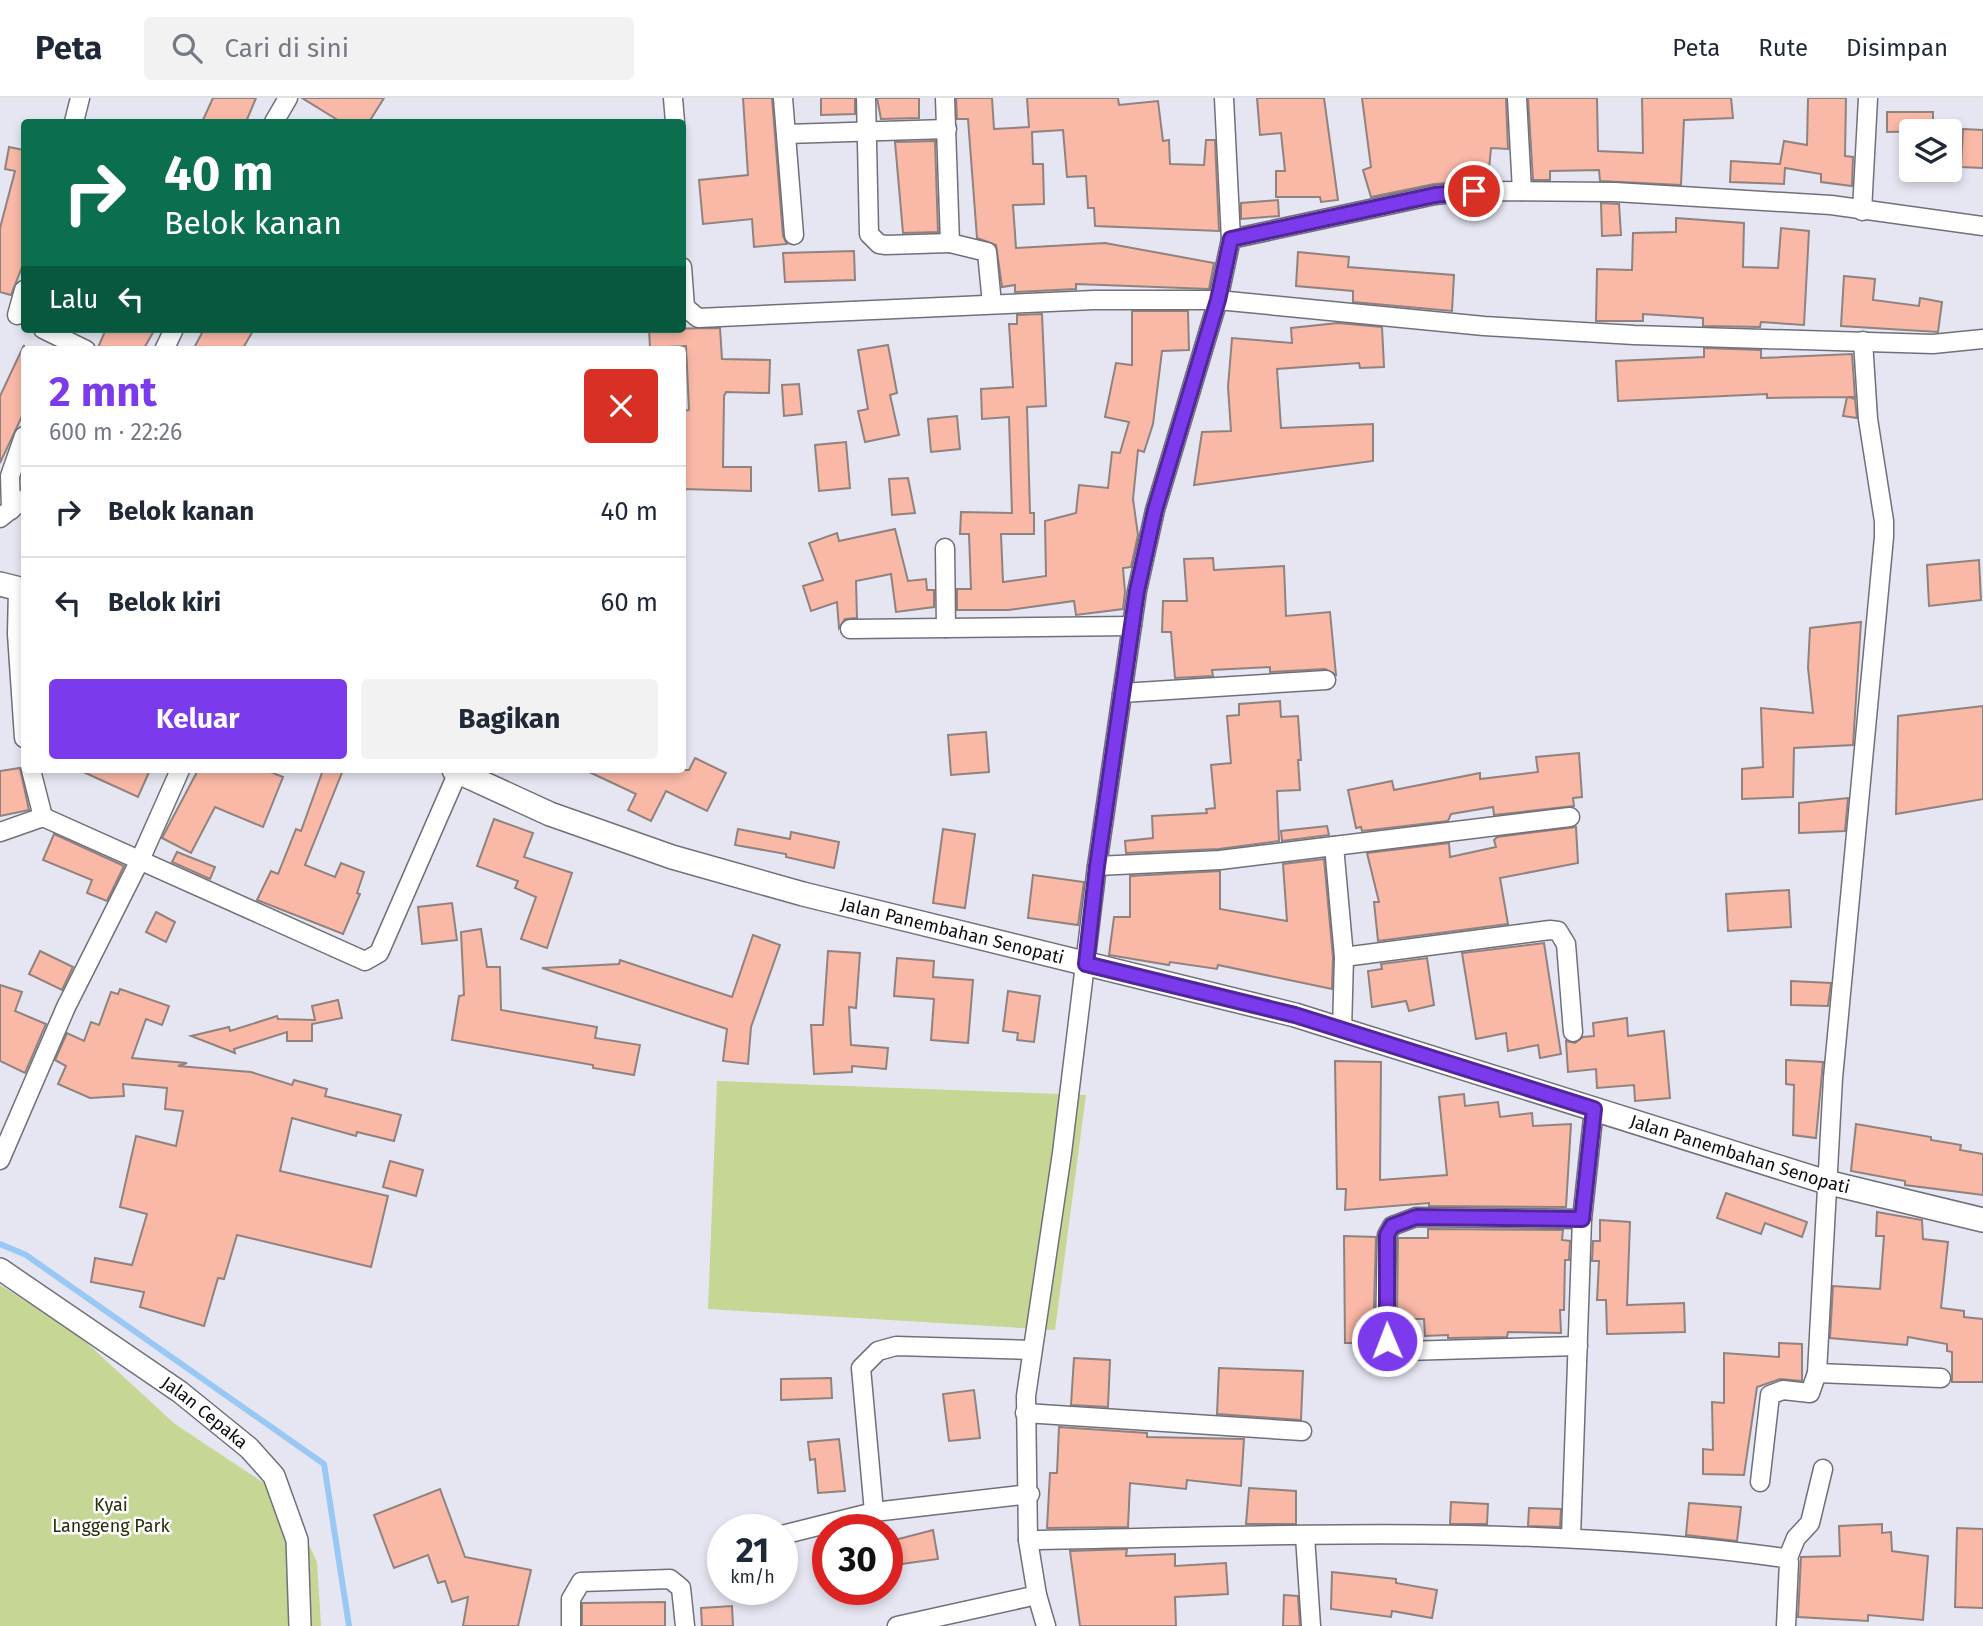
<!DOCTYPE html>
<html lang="id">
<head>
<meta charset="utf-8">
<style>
	body { margin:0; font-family:"Fira Sans",sans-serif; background:#f2f2f3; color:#1f2937; height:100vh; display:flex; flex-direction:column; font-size:26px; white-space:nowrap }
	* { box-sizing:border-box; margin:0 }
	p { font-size:23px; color:#747a83 }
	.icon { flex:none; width:38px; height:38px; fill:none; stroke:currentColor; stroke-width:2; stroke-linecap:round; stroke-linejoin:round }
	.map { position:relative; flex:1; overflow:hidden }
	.sheet { position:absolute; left:21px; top:248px; width:665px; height:427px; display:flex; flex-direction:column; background:#fff; border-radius:7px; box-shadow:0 4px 10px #0003 }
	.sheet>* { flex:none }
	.top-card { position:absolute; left:21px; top:21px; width:665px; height:214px; border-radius:7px; box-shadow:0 4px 10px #0003; background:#0b6e4f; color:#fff; overflow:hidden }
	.fabs { position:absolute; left:1899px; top:21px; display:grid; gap:14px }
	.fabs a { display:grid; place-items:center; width:63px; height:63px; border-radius:7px; background:#fff; box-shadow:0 4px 10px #0003; font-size:35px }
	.speed { position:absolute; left:707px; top:1416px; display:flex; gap:14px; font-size:35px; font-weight:700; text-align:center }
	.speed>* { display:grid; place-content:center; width:91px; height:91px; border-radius:50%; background:#fff; box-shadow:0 4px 10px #0003; line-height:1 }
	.speed small { font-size:18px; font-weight:400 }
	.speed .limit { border:10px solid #d22; background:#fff; color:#111 }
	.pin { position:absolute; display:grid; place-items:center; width:60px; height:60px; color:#fff; margin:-30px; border:4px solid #fff; border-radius:50%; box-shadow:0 2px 7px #0007 }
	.me { position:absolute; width:77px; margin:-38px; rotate:359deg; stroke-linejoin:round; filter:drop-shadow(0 0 5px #0008) }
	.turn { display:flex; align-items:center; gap:24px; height:147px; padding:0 28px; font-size:32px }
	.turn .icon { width:91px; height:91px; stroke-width:2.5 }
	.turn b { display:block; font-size:49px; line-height:60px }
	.then { display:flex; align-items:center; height:66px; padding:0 28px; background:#0003; gap:14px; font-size:26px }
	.round { display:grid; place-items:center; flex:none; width:74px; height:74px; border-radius:7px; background:#f2f2f3 }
	.overview { display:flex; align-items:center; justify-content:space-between; height:119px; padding:0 28px }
	h1 { font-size:42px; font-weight:700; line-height:52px; color:#7c3aed }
	.primary-button { display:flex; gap:14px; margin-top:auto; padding:14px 28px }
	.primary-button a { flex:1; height:80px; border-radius:7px; background:#7c3aed; color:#fff; font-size:28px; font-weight:700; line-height:80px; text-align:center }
	.primary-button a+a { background:#f2f2f3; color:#1f2937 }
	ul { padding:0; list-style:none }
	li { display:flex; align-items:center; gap:21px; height:91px; padding:0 28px; border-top:2px solid #e0e1e3 }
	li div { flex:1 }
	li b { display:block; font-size:26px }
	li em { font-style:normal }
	header { display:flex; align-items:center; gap:42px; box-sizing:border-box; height:98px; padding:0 35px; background:#fff; border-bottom:2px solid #e0e1e3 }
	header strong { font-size:33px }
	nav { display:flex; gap:38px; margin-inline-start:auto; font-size:24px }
	.search { width:490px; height:63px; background:#f2f2f3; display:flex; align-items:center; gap:18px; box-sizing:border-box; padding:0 24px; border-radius:7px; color:#747a83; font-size:26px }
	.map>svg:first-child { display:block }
</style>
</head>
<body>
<header>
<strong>Peta</strong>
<div class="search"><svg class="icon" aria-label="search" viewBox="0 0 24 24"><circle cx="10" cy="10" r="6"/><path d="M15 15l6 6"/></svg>Cari di sini</div>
<nav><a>Peta</a><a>Rute</a><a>Disimpan</a></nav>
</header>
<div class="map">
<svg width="1983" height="1528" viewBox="0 0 1983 1528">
	<rect width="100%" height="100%" fill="#e6e6f2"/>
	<g fill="#c6d795">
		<polygon points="717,983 1086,997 1055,1232 708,1211"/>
		<polygon points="0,1187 75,1234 175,1326 288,1401 317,1464 321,1528 0,1528"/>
	</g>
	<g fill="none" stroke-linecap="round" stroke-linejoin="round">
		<polyline stroke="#9ac8f5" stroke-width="6" points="0,1146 26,1157 324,1366 349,1528"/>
	</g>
	<g fill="#fab8a7" stroke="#8f827f" stroke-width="2">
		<polygon points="213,0 256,0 246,24 202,24"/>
		<polygon points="302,0 384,0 369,24 341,24"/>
		<polygon points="743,0 772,0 783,138 787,146 754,149 752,121 703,126 699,82 748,77"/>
		<polygon points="821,0 855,0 855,16 821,17"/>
		<polygon points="877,0 919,0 919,20 881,21"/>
		<polygon points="956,0 992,0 994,31 1029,29 1027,0 1118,0 1119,7 1158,3 1163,43 1169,42 1170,66 1204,67 1206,42 1215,42 1219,133 1095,128 1094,110 1088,110 1086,78 1067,79 1063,32 1032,34 1033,66 1043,66 1044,106 1013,107 1016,150 1105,145 1214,165 1209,191 1076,186 1076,191 1015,194 1015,187 1002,189 996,147 977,140 968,21 957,21"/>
		<polygon points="1257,0 1324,0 1338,102 1321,104 1320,99 1276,99 1276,73 1285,73 1281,35 1260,37"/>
		<polygon points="1362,0 1506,0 1508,51 1491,50 1488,82 1434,86 1371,99 1363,72 1371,69"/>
		<polygon points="1528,0 1597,0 1598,53 1643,55 1642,0 1731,0 1733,20 1684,22 1681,87 1600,83 1599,72 1550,73 1550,82 1533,82"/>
		<polygon points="1808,0 1846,0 1845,58 1853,59 1852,88 1821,84 1821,76 1785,70 1784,86 1730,84 1731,63 1780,66 1784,43 1807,47"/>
		<polygon points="1887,14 1933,14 1933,33 1887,34"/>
		<polygon points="1963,31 1983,32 1983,70 1961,69"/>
		<polygon points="935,43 938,134 903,135 895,44"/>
		<polygon points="9,49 24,52 24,164 11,197 0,194 0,130 15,73 5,71"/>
		<polygon points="1278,102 1279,118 1241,121 1241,105"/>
		<polygon points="1601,105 1619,106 1621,137 1602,138"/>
		<polygon points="1676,120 1744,125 1743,169 1778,170 1781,130 1809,133 1804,227 1761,224 1760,229 1703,228 1703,220 1643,216 1643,223 1596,223 1597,171 1632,172 1633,135 1676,134"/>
		<polygon points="854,153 855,182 785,184 783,155"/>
		<polygon points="1298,154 1349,159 1348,169 1454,177 1452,213 1353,204 1353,193 1296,188"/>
		<polygon points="1844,178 1875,181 1873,202 1919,208 1920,200 1942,204 1938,234 1841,228"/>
		<polygon points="1132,213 1188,213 1189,252 1162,253 1153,326 1144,354 1138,352 1133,401 1138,437 1131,469 1123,470 1125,494 1123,511 1076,517 1074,503 1008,512 957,512 957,491 971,491 969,436 960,436 961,414 1012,415 1009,319 982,321 981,291 1013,289 1009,226 1017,226 1017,217 1042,216 1046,308 1027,309 1030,415 1034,415 1034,436 1001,436 1003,484 1046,478 1045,423 1076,415 1079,387 1108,390 1112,354 1120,355 1129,324 1105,319 1116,265 1132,267"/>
		<polygon points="1338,225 1382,229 1384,269 1360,270 1359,265 1277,271 1281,330 1373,326 1373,363 1194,387 1202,334 1231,333 1228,289 1232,240 1292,245 1291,230"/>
		<polygon points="720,230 722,261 770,262 769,295 726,294 724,298 723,369 751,369 751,393 683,391 682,313 689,312 686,248 650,250 649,231"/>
		<polygon points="106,231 155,231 143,252 97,252"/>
		<polygon points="204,231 254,231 242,252 193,252"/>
		<polygon points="24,247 24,314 0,365 0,298"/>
		<polygon points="888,247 897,295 890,297 899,337 865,344 858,313 868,311 858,252"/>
		<polygon points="1704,250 1761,252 1761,260 1852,256 1855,299 1848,299 1855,301 1857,320 1843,318 1847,299 1767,300 1767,296 1618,303 1616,263 1704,259"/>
		<polygon points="799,286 802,316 784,318 782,287"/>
		<polygon points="957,318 960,351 931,354 928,321"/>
		<polygon points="846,344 850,390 819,393 815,347"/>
		<polygon points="908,380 915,415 892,417 889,381"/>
		<polygon points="895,431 908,483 926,481 927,492 934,492 934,509 896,514 891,476 856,483 857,520 845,521 839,530 837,504 811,513 803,488 823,482 809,445 837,435 839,443"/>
		<polygon points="1213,460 1214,472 1284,468 1286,518 1330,514 1336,577 1325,571 1270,574 1270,569 1212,572 1213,578 1175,580 1171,534 1162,534 1163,503 1187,503 1184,461"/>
		<polygon points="1979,462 1981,502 1929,508 1927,467"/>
		<polygon points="1861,524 1853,647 1794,650 1793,699 1742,701 1742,671 1763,669 1761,610 1813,615 1808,570 1810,530"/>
		<polygon points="1280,603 1281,619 1298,618 1301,662 1298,662 1300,692 1277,693 1279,743 1219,751 1126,755 1125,743 1153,740 1152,718 1207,715 1206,711 1215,710 1211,667 1231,665 1227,618 1239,617 1239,606"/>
		<polygon points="1983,608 1983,701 1896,716 1898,618"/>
		<polygon points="986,634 989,674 951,677 948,637"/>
		<polygon points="1579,655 1582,699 1573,700 1574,708 1494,717 1493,709 1451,716 1448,723 1362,733 1361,729 1356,730 1348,692 1392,683 1394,692 1480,675 1480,681 1538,674 1536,659"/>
		<polygon points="695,660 726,675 707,713 666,693 651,723 628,712 636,696 585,672 689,672"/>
		<polygon points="20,670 29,712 0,718 0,673"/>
		<polygon points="79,672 150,672 138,699"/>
		<polygon points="198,672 266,672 283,679 263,729 215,709 191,755 162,740"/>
		<polygon points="323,672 343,672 305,767 335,779 341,765 364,774 357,795 360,796 343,836 257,802 271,773 278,776 296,731 301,733"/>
		<polygon points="1848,700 1845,733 1799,735 1799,705"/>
		<polygon points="494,721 533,735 524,759 572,775 547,850 521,841 536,799 515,790 518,783 477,768"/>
		<polygon points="1327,728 1329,737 1282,743 1281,733"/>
		<polygon points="1576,729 1578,765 1500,780 1508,826 1378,843 1374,804 1379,804 1367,755 1449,745 1450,759 1496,749 1494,742 1497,739"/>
		<polygon points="738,731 790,741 791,734 839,744 834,770 786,759 786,756 735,747"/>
		<polygon points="943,731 975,736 965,810 933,805"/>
		<polygon points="54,736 124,768 107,803 87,795 92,782 43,762"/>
		<polygon points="177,754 215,769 210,781 172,764"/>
		<polygon points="1324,761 1333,859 1332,891 1218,867 1217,871 1170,864 1169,867 1109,857 1114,819 1130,819 1130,778 1220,773 1220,811 1287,823 1283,766"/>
		<polygon points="1033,777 1084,784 1078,827 1028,820"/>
		<polygon points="1789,792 1791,829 1728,833 1726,796"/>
		<polygon points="452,805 457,842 422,846 418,809"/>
		<polygon points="156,814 175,824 166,844 146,834"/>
		<polygon points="481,831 487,869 500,869 501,912 597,929 595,940 640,947 634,977 593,970 593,967 452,942 459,898 464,897 461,834"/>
		<polygon points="753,837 780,847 751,929 748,966 723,963 727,931 542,870 619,866 620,862 732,899"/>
		<polygon points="1544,845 1561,956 1540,960 1538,947 1508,953 1506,935 1476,941 1462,855"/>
		<polygon points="40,853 73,869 62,892 29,876"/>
		<polygon points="828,853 860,855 856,910 849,909 851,947 888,950 886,971 852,968 852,974 814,976 811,927 823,927"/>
		<polygon points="897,860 934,863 933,879 973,882 968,945 931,942 934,901 894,898"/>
		<polygon points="1427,860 1434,907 1409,913 1406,903 1372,909 1368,873 1382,871 1381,866"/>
		<polygon points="1791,883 1831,885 1828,908 1791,907"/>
		<polygon points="0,887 22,894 15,913 46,926 25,975 0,963"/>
		<polygon points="120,891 169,908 162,927 146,921 132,960 187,965 178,968 251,974 292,987 294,982 327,991 325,998 401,1017 394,1043 357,1034 356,1038 292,1020 280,1073 388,1098 371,1169 237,1137 224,1181 218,1180 204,1228 140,1209 144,1194 91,1184 95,1160 132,1167 147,1116 120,1109 136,1038 176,1048 183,1013 165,1011 167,990 123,986 124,998 90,1000 58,986 66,968 55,962 67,935 84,943 91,924 99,927 111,894 118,896"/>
		<polygon points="1008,893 1040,898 1034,944 1017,942 1018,935 1003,933"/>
		<polygon points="338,902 342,920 312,926 312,943 287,943 287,934 234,951 235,955 191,938 229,929 230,933 277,918 278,921 315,922 312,908"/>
		<polygon points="1627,920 1628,938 1664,933 1670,1000 1635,1003 1634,987 1597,990 1596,971 1568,974 1566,943 1575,945 1583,939 1594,938 1593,925"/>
		<polygon points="1786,962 1823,964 1816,1040 1793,1037 1794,987 1786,986"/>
		<polygon points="1335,963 1381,964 1380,1082 1447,1077 1439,999 1464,996 1465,1008 1498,1004 1500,1019 1532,1015 1533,1028 1571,1026 1566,1109 1429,1108 1429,1105 1345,1112 1346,1091 1337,1091"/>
		<polygon points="1856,1026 1931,1039 1931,1042 1961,1047 1960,1052 1983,1056 1983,1097 1905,1087 1905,1083 1851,1073"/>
		<polygon points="390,1063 423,1072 416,1098 383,1089"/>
		<polygon points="1726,1095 1807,1124 1802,1139 1765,1125 1761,1136 1717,1120"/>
		<polygon points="1877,1114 1922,1122 1923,1141 1948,1144 1941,1210 1964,1213 1964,1219 1983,1221 1983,1284 1952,1284 1952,1254 1947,1253 1947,1246 1908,1239 1907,1247 1830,1240 1833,1188 1880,1191 1884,1138 1876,1138"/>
		<polygon points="1600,1122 1630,1124 1627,1207 1684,1205 1685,1234 1607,1236 1606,1202 1597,1202 1599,1163 1592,1163 1593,1143 1600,1143"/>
		<polygon points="1428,1131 1563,1132 1562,1142 1570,1143 1569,1162 1565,1162 1564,1212 1560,1212 1561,1235 1508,1234 1507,1239 1448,1240 1448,1237 1425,1238 1424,1221 1397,1221 1398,1140 1428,1140"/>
		<polygon points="1344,1138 1376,1139 1373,1245 1345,1245"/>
		<polygon points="1779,1245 1802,1246 1802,1283 1780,1281 1757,1289 1744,1377 1703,1376 1703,1351 1713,1352 1712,1304 1724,1305 1724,1255 1779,1259"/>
		<polygon points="1074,1260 1110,1262 1108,1309 1071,1307"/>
		<polygon points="1219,1270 1303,1273 1301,1322 1217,1316"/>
		<polygon points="831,1280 832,1300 781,1302 781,1281"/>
		<polygon points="974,1292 980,1340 949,1343 943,1296"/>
		<polygon points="1059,1329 1147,1335 1147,1339 1244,1341 1241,1388 1187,1382 1186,1391 1130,1385 1128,1429 1047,1430 1050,1375 1057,1375"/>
		<polygon points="839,1341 845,1393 818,1395 815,1361 810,1362 808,1344"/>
		<polygon points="1249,1390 1296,1393 1296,1426 1246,1426"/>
		<polygon points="440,1391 465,1459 531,1472 518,1528 463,1528 468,1499 452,1504 445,1483 438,1485 428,1457 394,1470 374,1417"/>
		<polygon points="1451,1404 1488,1406 1487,1426 1450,1426"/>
		<polygon points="1689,1405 1741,1409 1737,1443 1686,1437"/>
		<polygon points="1529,1410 1561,1411 1560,1429 1528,1428"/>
		<polygon points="1882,1426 1882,1435 1891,1434 1892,1453 1928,1458 1923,1522 1868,1517 1868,1523 1798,1519 1801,1459 1840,1458 1839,1428"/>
		<polygon points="1957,1430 1983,1431 1983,1510 1955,1509"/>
		<polygon points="933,1432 938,1461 887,1468 887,1444"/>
		<polygon points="1127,1451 1126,1458 1175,1456 1175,1468 1226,1465 1228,1496 1175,1499 1176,1528 1080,1528 1070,1453"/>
		<polygon points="1332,1474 1396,1481 1396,1485 1437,1492 1432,1520 1392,1513 1391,1519 1331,1511"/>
		<polygon points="1284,1497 1298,1498 1300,1528 1283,1528"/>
		<polygon points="665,1504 665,1528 582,1528 582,1505"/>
		<polygon points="732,1508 733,1528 702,1528 701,1510"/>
	</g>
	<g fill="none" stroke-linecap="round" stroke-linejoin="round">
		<defs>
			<g id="minor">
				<polyline points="673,0 675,24"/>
				<polyline points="783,0 794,137"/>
				<polyline points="866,0 869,136 879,146 886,147 950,145"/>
				<polyline points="945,0 950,145 987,154 992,206"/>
				<polyline points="1517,0 1522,93"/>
				<polyline points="74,24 80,0"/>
				<polyline points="274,24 288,0"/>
				<polyline points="786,36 947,31"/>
				<polyline points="1862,113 1868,0"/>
				<polyline points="1231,141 1435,97 1474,93 1615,94 1831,107 1983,128"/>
				<polyline points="682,169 685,209 698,220 1094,202 1218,202 1484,228 1634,237 1933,246 1983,241"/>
				<polyline points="17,217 24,192"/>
				<polyline points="43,231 86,252"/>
				<polyline points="164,252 174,231"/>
				<polyline points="11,412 10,378 24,338"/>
				<polyline points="0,420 24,401"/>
				<polyline points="945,450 946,530"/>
				<polyline points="18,491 17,536 24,640"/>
				<polyline points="850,531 1132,528"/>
				<polyline points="1122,595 1326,582"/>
				<polyline points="43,719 365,863 379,855 458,674"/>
				<polyline points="0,734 43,719 31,672"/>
				<polyline points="1097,768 1220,762 1334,748"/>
				<polyline points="1344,859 1550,832 1558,833 1566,846 1573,934"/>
				<polyline points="1342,933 1344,859 1334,748 1570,719"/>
				<polyline points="0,1062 66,909 140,762 180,672"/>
				<polyline points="1578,1248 1405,1253 1391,1250 1385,1237 1387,1137 1392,1128 1416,1119 1582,1121"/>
				<polyline points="1817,1275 1941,1280"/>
				<polyline points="1025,1315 1302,1333"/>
				<polyline points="1760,1384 1770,1297 1783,1292 1810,1295 1817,1275 1833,980 1884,439 1884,423 1868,321 1863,243"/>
				<polyline points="874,1414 861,1270 878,1253 896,1248 1031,1252"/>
				<polyline points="782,1437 874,1414 1030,1396"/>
				<polyline points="1305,1438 1311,1528"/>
				<polyline points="1571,1439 1582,1121 1594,1011"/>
				<path d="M 1028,1442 C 1280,1438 1534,1425 1784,1460 L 1789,1464 L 1786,1528"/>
				<polyline points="1787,1462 1796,1440 1810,1425 1823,1371"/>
				<polyline points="571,1528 571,1501 581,1484 670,1481 681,1490 685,1528"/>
				<polyline points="897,1528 1037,1497"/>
				<polyline points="1046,1528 1037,1497 1028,1442 1026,1298 1062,1055 1097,768 1137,493 1155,412 1218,202 1231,141 1224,0"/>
			</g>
			<g id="tertiary">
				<path id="s1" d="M 0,1171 L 180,1294 L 249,1350 L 274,1378 L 297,1442 L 300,1528"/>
			</g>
			<g id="secondary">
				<polyline points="0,486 24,492"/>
				<path id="s2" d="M 454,672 L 550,716 L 672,759 L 803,796 L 1295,917 L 1826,1084 L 1983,1122"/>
			</g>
		</defs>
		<use href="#minor" stroke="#70707b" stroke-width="21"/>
		<use href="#tertiary" stroke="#70707b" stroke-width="24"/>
		<use href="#secondary" stroke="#70707b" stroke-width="26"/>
		<use href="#minor" stroke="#fff" stroke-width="18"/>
		<use href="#tertiary" stroke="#fff" stroke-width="21"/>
		<use href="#secondary" stroke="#fff" stroke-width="23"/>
	</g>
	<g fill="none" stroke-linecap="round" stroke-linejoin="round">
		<defs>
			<polyline id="route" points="1387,1243 1387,1137 1392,1128 1416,1119 1582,1121 1594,1011 1295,917 1086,866 1097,768 1137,493 1155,412 1218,202 1231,141 1435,97 1474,93"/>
		</defs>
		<use href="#route" stroke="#51269a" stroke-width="18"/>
		<use href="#route" stroke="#7c3aed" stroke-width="12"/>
	</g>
	<g text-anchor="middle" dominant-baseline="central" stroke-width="5" stroke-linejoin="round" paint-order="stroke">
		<g font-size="18" fill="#0c0c10" stroke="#fff">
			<text stroke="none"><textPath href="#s2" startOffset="525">Jalan Panembahan Senopati</textPath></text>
			<text stroke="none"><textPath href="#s2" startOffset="1344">Jalan Panembahan Senopati</textPath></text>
			<text stroke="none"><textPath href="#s1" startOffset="250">Jalan Cepaka</textPath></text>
		</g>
		<g font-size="18" fill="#272e0d" stroke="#fff">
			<text x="111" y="1407">Kyai<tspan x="111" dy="21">Langgeng Park</tspan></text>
		</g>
	</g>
</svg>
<div class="fabs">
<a><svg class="icon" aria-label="layers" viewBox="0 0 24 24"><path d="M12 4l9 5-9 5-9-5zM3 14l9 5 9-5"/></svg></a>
</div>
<div class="speed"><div>21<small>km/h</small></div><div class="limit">30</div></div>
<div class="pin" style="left:1474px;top:93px;background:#d93025"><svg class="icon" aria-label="arrive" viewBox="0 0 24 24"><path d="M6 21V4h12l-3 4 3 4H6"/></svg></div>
<svg class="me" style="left:1387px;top:1243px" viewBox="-20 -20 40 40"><circle r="17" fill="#7c3aed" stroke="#fff" stroke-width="3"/><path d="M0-11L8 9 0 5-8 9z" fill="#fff"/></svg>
<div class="top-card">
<div class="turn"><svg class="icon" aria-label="right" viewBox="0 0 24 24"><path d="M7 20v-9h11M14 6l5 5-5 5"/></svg><div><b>40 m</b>Belok kanan</div></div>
<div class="then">Lalu<svg class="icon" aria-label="left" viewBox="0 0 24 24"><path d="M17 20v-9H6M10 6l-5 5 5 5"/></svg></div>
</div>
<section class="sheet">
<div class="overview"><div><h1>2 mnt</h1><p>600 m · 22:26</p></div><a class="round" style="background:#d93025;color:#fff"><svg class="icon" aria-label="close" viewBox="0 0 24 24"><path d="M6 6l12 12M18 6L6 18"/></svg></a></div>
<ul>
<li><svg class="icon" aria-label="right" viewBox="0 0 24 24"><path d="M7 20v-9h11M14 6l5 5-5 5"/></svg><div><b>Belok kanan</b></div><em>40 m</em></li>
<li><svg class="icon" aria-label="left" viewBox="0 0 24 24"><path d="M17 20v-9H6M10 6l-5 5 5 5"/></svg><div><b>Belok kiri</b></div><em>60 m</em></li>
</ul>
<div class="primary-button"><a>Keluar</a><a>Bagikan</a></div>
</section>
</div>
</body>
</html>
